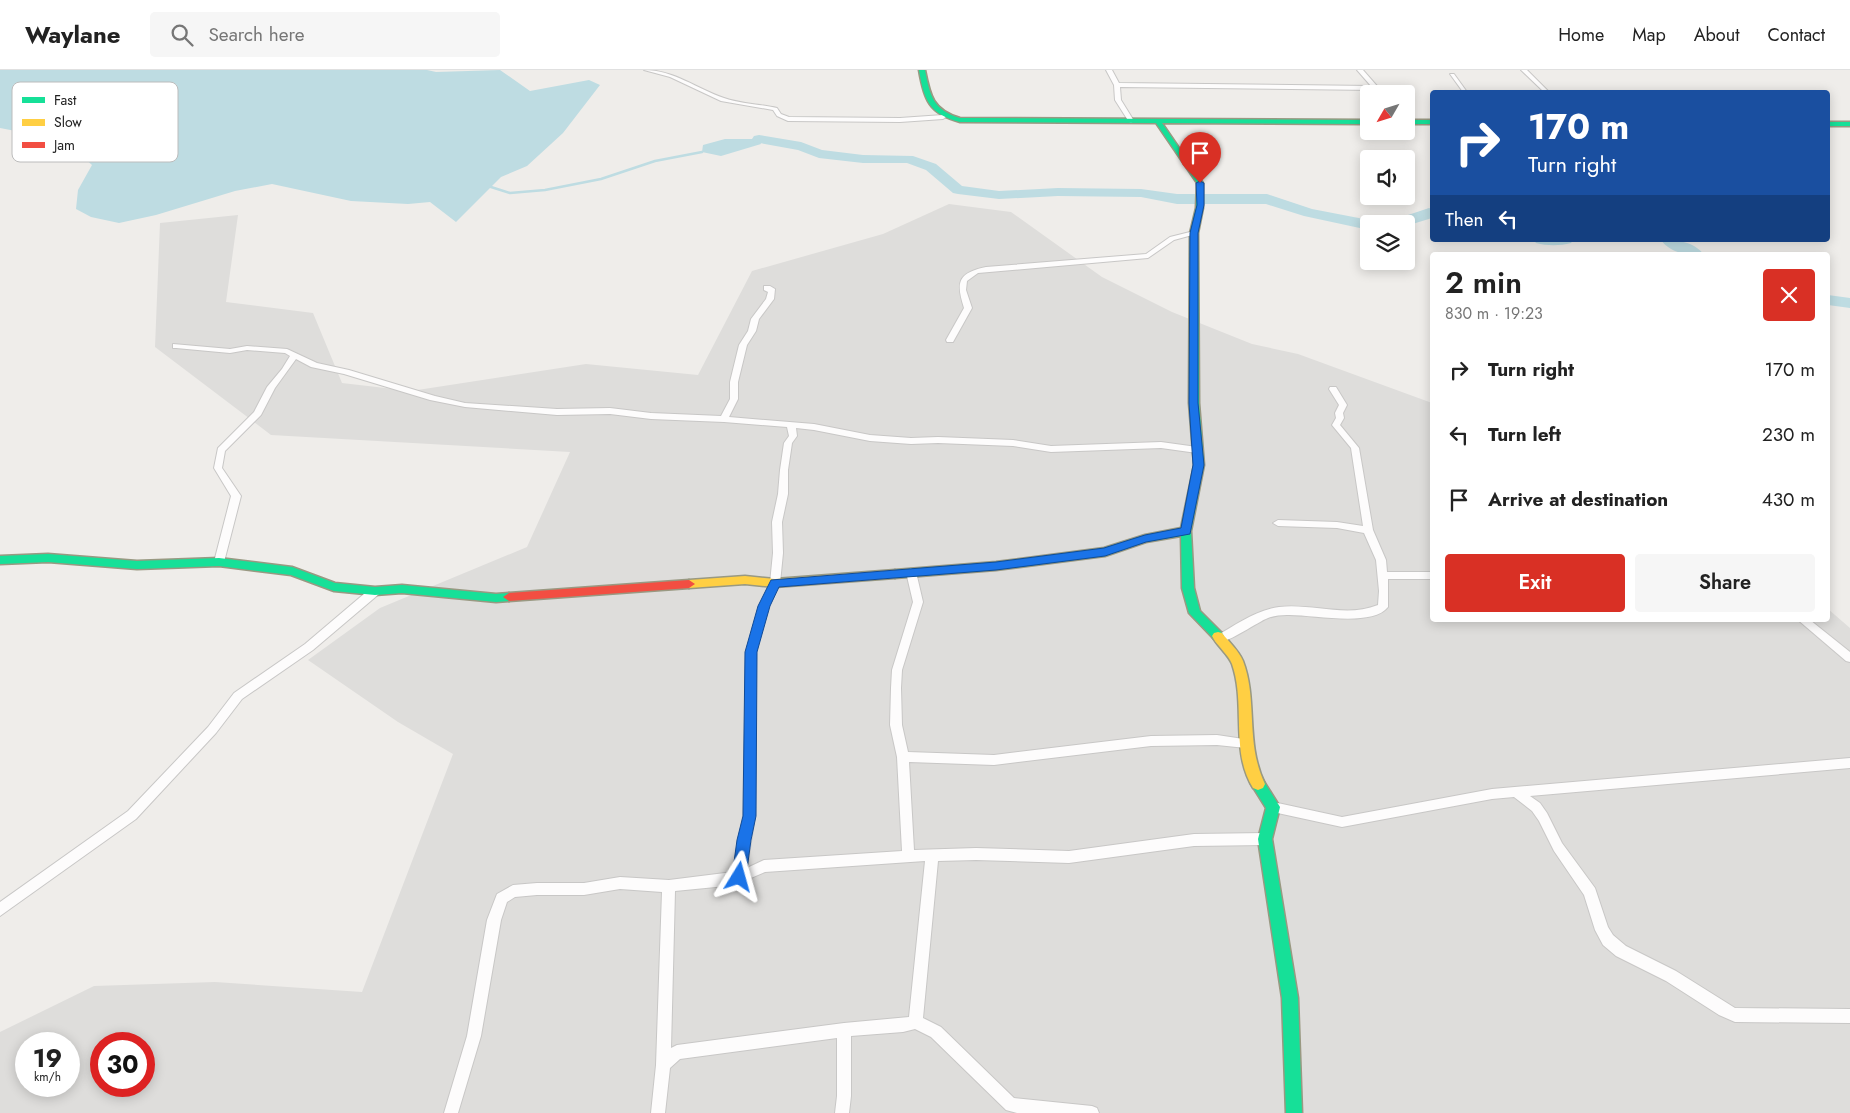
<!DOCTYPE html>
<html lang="en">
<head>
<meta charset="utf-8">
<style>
	body { margin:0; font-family:Jost,sans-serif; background:#f6f6f6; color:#222; height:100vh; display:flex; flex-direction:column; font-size:19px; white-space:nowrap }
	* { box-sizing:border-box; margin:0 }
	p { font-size:16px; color:#767676 }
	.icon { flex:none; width:28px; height:28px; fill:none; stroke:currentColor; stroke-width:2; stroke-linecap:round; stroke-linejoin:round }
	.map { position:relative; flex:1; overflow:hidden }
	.sheet { position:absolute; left:1430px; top:182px; width:400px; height:370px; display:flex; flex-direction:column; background:#fff; border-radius:5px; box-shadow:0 2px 12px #0003 }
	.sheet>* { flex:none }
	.top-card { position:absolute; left:1430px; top:20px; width:400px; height:152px; border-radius:5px; box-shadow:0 2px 12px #0003; background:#1a4fa0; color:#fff; overflow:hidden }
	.needle { width:32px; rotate:231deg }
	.buttons { position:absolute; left:1360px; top:15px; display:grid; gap:10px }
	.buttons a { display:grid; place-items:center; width:55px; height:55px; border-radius:5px; background:#fff; box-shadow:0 2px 12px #0003; font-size:25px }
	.speed { position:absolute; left:15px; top:962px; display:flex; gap:10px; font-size:25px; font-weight:700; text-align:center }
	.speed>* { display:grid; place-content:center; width:65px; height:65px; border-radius:50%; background:#fff; box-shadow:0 2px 12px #0003; line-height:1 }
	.speed small { font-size:12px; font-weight:400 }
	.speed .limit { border:8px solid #d22; background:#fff; color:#111 }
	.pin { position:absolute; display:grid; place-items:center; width:42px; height:42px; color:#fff; margin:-51px -21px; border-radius:50% 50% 50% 0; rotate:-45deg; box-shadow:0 0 5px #0007 }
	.pin .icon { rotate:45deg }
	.me { position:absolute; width:55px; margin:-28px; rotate:8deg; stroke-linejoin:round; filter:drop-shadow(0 0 4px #0008) }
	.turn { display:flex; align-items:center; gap:18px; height:105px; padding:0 15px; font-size:22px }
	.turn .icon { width:65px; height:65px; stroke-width:2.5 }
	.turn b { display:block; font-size:35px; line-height:42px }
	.then { display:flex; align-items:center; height:48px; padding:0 15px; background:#0003; gap:10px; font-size:19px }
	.round { display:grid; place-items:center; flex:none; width:52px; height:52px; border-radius:5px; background:#f6f6f6 }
	.head { display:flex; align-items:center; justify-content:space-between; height:85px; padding:0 15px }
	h1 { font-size:30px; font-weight:600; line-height:38px }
	.action { display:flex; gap:10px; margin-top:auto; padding:10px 15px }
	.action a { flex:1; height:58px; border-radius:5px; background:#d93025; color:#fff; font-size:20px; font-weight:600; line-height:58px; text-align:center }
	.action a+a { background:#f6f6f6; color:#222 }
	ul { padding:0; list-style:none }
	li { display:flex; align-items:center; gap:15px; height:65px; padding:0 15px }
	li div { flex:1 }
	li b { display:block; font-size:19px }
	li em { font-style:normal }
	header { display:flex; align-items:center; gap:30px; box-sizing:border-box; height:70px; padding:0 25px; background:#fff; border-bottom:1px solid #e0e0e0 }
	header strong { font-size:24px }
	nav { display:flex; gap:28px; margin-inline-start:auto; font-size:18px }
	.search { width:350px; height:45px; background:#f6f6f6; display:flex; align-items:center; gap:12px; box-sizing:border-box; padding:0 18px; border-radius:5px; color:#767676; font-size:19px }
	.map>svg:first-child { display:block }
</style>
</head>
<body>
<header>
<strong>Waylane</strong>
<div class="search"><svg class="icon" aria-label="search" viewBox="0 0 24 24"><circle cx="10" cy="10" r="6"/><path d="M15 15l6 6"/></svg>Search here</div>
<nav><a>Home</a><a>Map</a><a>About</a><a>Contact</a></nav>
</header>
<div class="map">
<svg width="1850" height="1043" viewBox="0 0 1850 1043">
	<rect width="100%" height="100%" fill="#efedea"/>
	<path fill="#dedddb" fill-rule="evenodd" d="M 949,134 L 1011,142 L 1102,207 L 1172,242 L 1252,274 L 1298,284 L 1432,333 L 1432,550 L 1828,550 L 1828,539 L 1850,558 L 1850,1043 L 0,1043 L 0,962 L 94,916 L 215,912 L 362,922 L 453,684 L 398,652 L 308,590 L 380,538 L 527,477 L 570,382 L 271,365 L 155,277 L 160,153 L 238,145 L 226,232 L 313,243 L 342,313 L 411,321 L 586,294 L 698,305 L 752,201 L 883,164 ZM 26,974 L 69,974 L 69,1016 L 26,1016 ZM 101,974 L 144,974 L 144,1016 L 101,1016 Z"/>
	<g fill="#bedce2">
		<polygon points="0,0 427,0 436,2 500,0 530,21 589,10 600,15 563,63 527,96 501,107 456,152 430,132 408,134 351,131 272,114 235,121 156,145 119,153 91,147 76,139 78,120 92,95 74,79 26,63 0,58"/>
		<polygon points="725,69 759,69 761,74 721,86 702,82 703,75"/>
	</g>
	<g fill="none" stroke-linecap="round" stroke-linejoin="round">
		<polyline stroke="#bedce2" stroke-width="2.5" points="491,117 510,123 545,120 601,109 655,91 702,82"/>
		<g fill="#bedce2" fill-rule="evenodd">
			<polygon points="759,65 801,72 822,80 863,85 913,86 936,94 962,116 999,121 1058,118 1141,119 1177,124 1267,124 1312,139 1369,150 1376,154 1369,154 1369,160 1304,146 1266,134 1177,134 1141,127 1058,126 999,129 958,124 953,123 926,100 907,93 863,93 819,88 798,80 754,72 752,69 754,66"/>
			<polygon points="1429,138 1432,139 1432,148 1406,156 1406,154 1388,154 1390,151"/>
			<path d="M 1534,170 L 1573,170 L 1571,173 C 1560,176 1547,176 1536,173 Z"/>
			<path d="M 1661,170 C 1676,170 1694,171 1704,185 C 1689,185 1671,184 1661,170 Z"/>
			<polygon points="1828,225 1850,228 1850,238 1828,235"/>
		</g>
		<defs>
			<g id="street">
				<path d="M 644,0 C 674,0 697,19 724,28 C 740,34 760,34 777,38 L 781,44 L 789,47 L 900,48 L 943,45 L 946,47 L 943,49 L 900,52 L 788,51 L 777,46 L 773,40 L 721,31 L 670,7 Z"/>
				<polygon points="1106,0 1112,0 1119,13 1371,16 1357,0 1363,0 1384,24 1378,24 1374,20 1120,17 1121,30 1134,51 1131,53 1129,52 1115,30 1114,15"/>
				<polygon points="1521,0 1527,0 1549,22 1544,22"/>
				<polygon points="1450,4 1454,4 1467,22 1463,22"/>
				<polygon points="1406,44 1414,51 1414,53 1410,53 1406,49"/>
				<path d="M 1194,161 L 1197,163 L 1196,164 L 1174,170 L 1148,188 L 978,203 L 967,211 L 966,220 L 972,238 L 953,272 L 947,272 L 946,270 L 964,238 C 956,213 957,203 986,197 L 1146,184 L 1170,167 Z"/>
				<path d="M 764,216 L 770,216 L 775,219 L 774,229 L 759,249 L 756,261 L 747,275 L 738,312 L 738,329 L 729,347 L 814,354 L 870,365 L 911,368 L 938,367 L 1013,370 L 1051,376 L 1161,372 L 1197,377 L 1201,380 L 1197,383 L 1161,378 L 1051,382 L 1013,376 L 938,373 L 911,374 L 870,371 L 814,360 L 796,358 L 797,366 L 792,373 L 788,400 L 788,424 L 782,452 L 783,483 L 780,513 L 769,536 L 756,582 L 755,746 L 747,798 L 764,790 L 902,781 L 897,687 L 890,655 L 891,618 L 892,600 L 913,532 L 906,502 L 911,498 L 916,502 L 923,532 L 902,600 L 901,618 L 902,655 L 908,682 L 994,685 L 1151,666 L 1217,665 L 1250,670 L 1252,673 L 1250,676 L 1246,678 L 1217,675 L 1151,676 L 994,695 L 909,692 L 914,780 L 976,778 L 1069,781 L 1194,764 L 1265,763 L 1269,765 L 1271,769 L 1269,773 L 1265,775 L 1194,776 L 1069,793 L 976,790 L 938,791 L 923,948 L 941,957 L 1014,1028 L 1092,1036 L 1097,1038 L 1099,1043 L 1017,1043 L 1006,1040 L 931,967 L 915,959 L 903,962 L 851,966 L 851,1026 L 849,1043 L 835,1043 L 837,1026 L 837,968 L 680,989 L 670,998 L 665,1043 L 651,1043 L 656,995 L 662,822 L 620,819 L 584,825 L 537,825 L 515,827 L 507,832 L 501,850 L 481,966 L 458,1043 L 444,1043 L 467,966 L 487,850 L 497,824 L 513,815 L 537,813 L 584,813 L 620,807 L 669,810 L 733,802 L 743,746 L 746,582 L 759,536 L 770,513 L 773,483 L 772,452 L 778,424 L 780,400 L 784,373 L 789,366 L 787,357 L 724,352 L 651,349 L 610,344 L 557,345 L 465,337 L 430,330 L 344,304 L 311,297 L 296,289 L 275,318 L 261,345 L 225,381 L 222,398 L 241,426 L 224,492 L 219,495 L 214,492 L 231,426 L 214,398 L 218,378 L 254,342 L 267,317 L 282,299 L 290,286 L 285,283 L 247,280 L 230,283 L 176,278 L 173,278 L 173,274 L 230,279 L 247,276 L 287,279 L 317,293 L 349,300 L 435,326 L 465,333 L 557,339 L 610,338 L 651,343 L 721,346 L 730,329 L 730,312 L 739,275 L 748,261 L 751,249 L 766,229 L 768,222 L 764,220 ZM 925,791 L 909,947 L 844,953 L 677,975 L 671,978 L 675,821 L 726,816 L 739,813 L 765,802 Z"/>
				<path d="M 1330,317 L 1336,317 L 1347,335 L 1343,343 L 1344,348 L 1340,355 L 1359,378 L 1373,460 L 1386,490 L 1387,502 L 1432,502 L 1432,509 L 1388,509 L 1388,537 C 1372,558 1310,544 1287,545 C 1280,545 1274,546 1268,548 C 1257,552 1226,575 1216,572 L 1215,569 L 1216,566 C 1236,555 1256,540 1279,537 C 1312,533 1346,548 1378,535 L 1379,521 L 1376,490 L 1364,463 L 1337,458 L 1278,456 L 1273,453 L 1278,450 L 1337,452 L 1363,456 L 1351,378 L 1332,355 L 1336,348 L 1335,343 L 1339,335 L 1329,319 Z"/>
				<polygon points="375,517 380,521 379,524 313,580 242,629 216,663 136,749 0,846 0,832 128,741 208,657 234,623 305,574 371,518"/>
				<polygon points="1798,550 1810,550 1850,582 1850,592 1846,591"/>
				<polygon points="1850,688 1850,698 1530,726 1540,733 1547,743 1562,773 1595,818 1608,857 1613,865 1626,876 1676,901 1735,938 1850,939 1850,953 1735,952 1719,945 1666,911 1616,886 1603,875 1595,860 1584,825 1554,781 1539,751 1532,741 1514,727 1492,729 1342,757 1273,742 1269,741 1267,737 1269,733 1273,732 1342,747 1492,719"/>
			</g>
			<g id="fast">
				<path d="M 919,0 L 925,0 C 930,26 933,40 960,48 L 1369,50 L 1369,54 L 1162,53 L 1203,113 L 1203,138 L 1198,163 L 1199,333 L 1204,395 L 1191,461 L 1194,518 L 1200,541 L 1222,563 L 1224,566 L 1222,569 L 1214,569 L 1189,543 L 1182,518 L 1181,466 L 1146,472 L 1105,486 L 996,500 L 895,508 L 889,504 L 895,500 L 996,492 L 1104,478 L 1145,465 L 1181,458 L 1194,395 L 1189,333 L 1190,163 L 1196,138 L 1197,113 L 1156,53 L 960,52 C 929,44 924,30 919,0 Z"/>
				<rect x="1406" y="50" width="26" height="4"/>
				<rect x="1828" y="52" width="22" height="4"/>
				<polygon points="48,484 137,491 219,488 292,497 335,513 375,517 402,515 496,524 509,523 515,527 509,531 496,532 402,523 375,525 334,521 291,505 219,496 137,499 48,492 0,494 0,486"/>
				<polygon points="1258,708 1263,710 1280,737 1272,769 1298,928 1302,1043 1286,1043 1282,928 1258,769 1266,738 1251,714 1253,710"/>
			</g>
			<g id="slow">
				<polygon points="895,500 901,504 895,508 775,517 745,514 689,518 683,514 689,510 745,506 775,509"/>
				<path d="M 1218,562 L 1222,563 C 1229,572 1239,581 1243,591 C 1258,630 1245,673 1265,714 L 1263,718 L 1258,720 L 1253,718 C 1230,681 1246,634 1232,594 C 1228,584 1217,576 1212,566 L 1214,563 Z"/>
			</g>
			<polygon id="jam" points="689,510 695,514 689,518 509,531 503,527 509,523"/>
		</defs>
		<use href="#street" stroke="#c8c7c6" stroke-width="2"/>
		<use href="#fast" stroke="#999982" stroke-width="3"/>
		<use href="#slow" stroke="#999982" stroke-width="3"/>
		<use href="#jam" stroke="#999982" stroke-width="3"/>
		<use href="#street" fill="#fdfcfc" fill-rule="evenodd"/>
		<use href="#fast" fill="#16e098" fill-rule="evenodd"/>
		<use href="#slow" fill="#ffcf43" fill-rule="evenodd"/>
		<use href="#jam" fill="#f24e42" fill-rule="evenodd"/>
	</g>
	<polygon fill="#1a73e8" stroke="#114b97" points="1200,111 1204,113 1204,135 1198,163 1198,333 1204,395 1190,464 1146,472 1105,486 996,500 779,517 770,536 757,582 756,746 751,770 746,807 744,812 739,814 734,812 732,807 737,770 743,746 745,582 758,536 771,510 996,492 1104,478 1145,465 1181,458 1193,395 1189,333 1190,163 1197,135 1196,113"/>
	<rect x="12" y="12" width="166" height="80" rx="8" fill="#fff" stroke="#bcbcbc" stroke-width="1"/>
	<rect x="22" y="27" width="23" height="6" fill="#16e098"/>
	<rect x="22" y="49" width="23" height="7" fill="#ffcf43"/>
	<rect x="22" y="72" width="23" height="6" fill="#f24e42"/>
	<g font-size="14" fill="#212121">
		<text x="54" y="35">Fast</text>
		<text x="54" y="57">Slow</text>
		<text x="54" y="80">Jam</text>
	</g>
</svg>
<div class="buttons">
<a><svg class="needle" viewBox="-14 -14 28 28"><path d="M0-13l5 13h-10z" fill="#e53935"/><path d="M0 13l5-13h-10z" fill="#767676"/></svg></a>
<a><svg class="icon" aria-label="sound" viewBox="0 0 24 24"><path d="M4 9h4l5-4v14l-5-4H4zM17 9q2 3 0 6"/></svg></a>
<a><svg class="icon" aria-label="layers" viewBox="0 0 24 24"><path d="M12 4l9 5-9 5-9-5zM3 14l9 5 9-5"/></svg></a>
</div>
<div class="speed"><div>19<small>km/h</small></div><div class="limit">30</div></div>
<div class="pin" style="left:1200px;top:113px;background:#d93025"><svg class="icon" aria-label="arrive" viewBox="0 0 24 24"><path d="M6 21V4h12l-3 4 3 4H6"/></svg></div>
<svg class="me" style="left:739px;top:807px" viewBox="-20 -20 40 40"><path d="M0-17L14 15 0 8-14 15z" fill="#1a73e8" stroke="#fff" stroke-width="4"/></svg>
<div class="top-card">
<div class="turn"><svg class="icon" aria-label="right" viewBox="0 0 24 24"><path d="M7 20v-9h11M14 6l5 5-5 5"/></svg><div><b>170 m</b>Turn right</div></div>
<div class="then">Then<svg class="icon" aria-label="left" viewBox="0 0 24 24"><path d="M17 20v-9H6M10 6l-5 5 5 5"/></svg></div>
</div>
<section class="sheet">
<div class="head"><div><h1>2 min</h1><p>830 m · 19:23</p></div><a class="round" style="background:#d93025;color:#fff"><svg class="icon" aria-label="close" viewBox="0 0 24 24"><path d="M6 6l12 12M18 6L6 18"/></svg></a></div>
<ul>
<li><svg class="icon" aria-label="right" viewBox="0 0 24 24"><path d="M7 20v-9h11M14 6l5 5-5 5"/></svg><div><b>Turn right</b></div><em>170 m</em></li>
<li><svg class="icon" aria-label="left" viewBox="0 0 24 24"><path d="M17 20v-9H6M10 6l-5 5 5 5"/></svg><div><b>Turn left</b></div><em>230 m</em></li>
<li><svg class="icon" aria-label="arrive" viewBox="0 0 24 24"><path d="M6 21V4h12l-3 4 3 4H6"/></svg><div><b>Arrive at destination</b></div><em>430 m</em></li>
</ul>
<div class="action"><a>Exit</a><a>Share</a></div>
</section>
</div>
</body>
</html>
